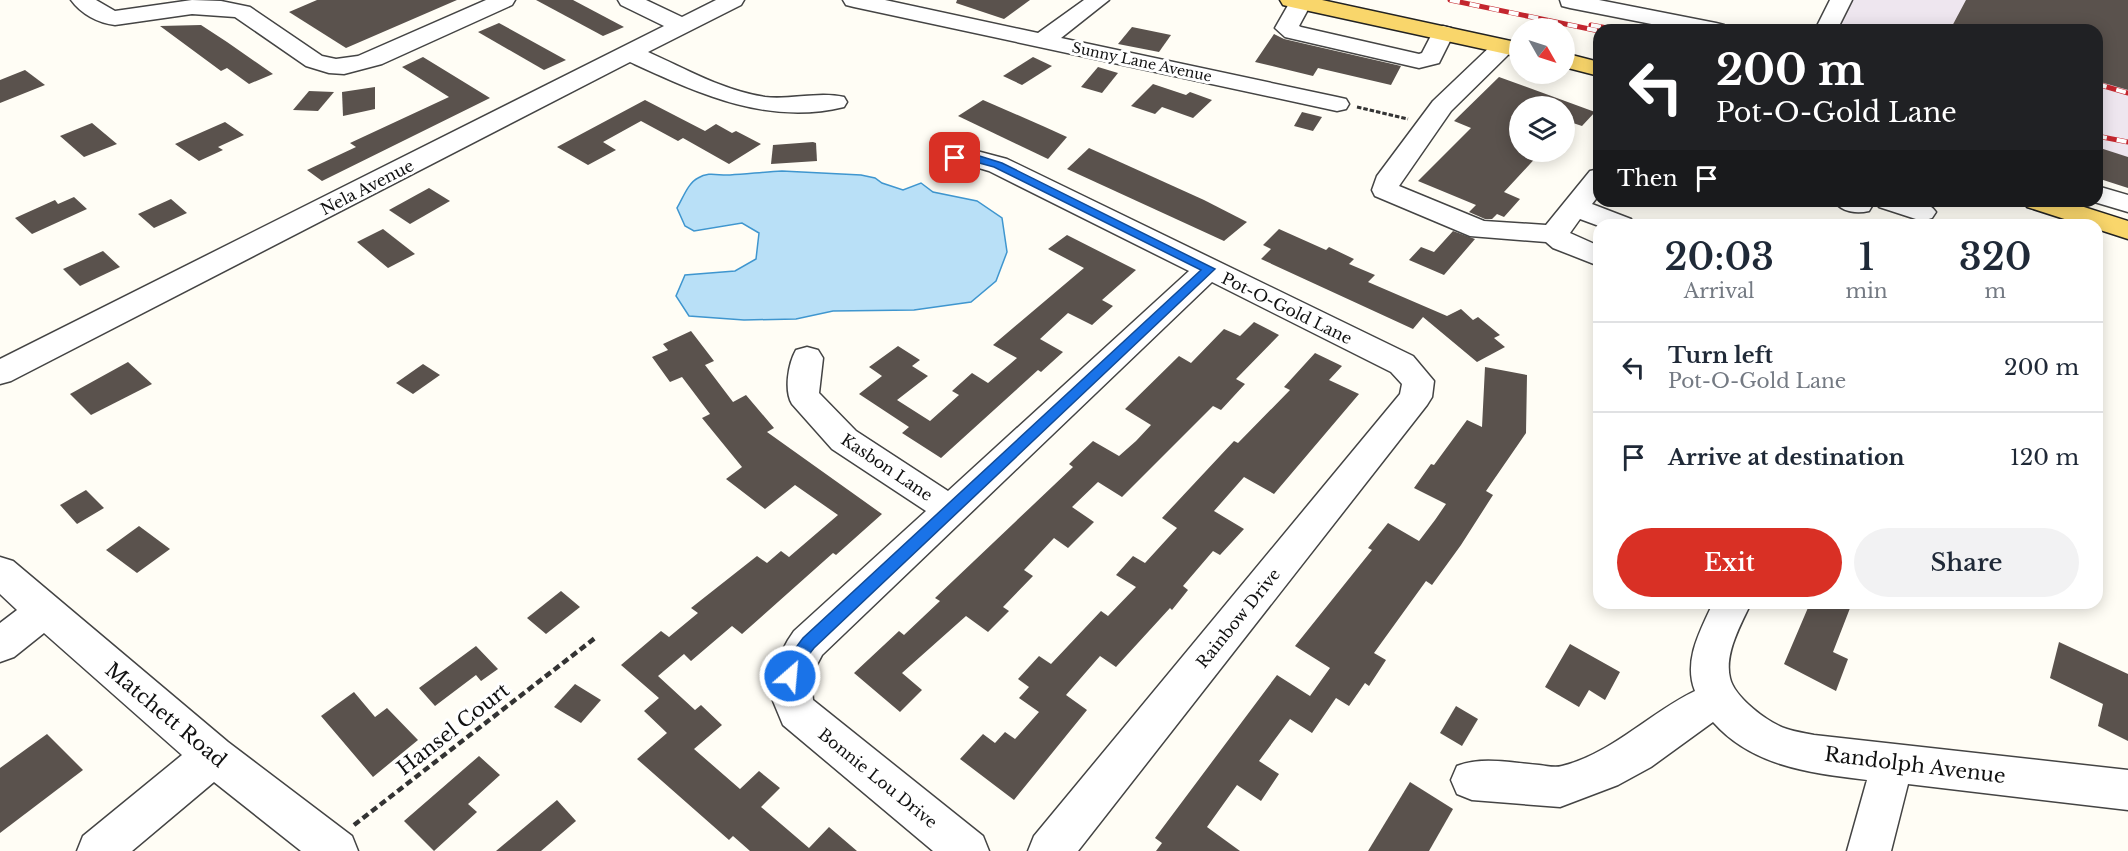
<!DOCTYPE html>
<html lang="en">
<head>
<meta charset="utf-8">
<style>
	body { margin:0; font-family:"Libre Baskerville",serif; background:#f2f2f3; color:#1f2937; height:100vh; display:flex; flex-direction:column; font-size:22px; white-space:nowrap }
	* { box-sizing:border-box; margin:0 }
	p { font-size:20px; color:#747a83 }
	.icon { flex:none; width:33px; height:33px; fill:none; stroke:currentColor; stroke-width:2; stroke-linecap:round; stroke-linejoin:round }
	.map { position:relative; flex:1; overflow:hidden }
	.sheet { position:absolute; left:1593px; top:219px; width:510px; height:390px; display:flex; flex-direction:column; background:#fff; border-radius:18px; box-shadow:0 3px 15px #0003 }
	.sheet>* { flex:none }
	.top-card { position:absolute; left:1593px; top:24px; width:510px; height:183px; border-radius:18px; box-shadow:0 3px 15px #0003; background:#202124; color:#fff; overflow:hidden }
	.needle { width:39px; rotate:129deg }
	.controls { position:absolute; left:1509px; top:18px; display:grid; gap:12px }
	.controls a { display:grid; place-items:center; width:66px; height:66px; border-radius:50%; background:#fff; box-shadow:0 3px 15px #0003; font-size:30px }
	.pin { position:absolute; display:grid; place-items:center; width:51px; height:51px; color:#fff; margin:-26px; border-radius:12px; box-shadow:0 3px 9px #0006 }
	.me { position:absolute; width:66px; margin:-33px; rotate:27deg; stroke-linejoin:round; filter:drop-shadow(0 0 4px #0008) }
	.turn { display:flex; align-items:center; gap:21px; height:126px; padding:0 24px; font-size:27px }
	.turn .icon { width:78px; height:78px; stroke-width:2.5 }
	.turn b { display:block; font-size:42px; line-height:51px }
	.then { display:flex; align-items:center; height:57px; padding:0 24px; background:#0003; gap:12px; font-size:22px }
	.eta { display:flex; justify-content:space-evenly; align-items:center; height:102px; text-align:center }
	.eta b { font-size:36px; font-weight:600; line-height:42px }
	.action { display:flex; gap:12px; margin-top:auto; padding:12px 24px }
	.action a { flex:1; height:69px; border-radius:36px; background:#d93025; color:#fff; font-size:24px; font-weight:600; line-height:69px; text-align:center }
	.action a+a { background:#f2f2f3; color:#1f2937 }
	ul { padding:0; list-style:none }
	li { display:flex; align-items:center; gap:18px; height:90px; padding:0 24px; border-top:2px solid #e0e1e3 }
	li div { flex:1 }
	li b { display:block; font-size:22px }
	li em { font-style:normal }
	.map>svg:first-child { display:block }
</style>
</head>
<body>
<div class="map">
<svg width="2128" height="851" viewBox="0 0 2128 851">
	<rect width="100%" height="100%" fill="#fffdf5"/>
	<polygon fill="#eee6ef" points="1851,0 2128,0 2128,157 2097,150 2097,30 1830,30"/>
	<path fill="#b9e0f7" stroke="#3f96cf" stroke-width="1.5" d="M 782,171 L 861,175 L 875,178 L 882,183 L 903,190 L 921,183 L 933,192 L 977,201 L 1002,218 L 1007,252 L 996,281 L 971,302 L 914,310 L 833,311 L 796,319 L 744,320 L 689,316 L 676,296 L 685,275 L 735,271 L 756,259 L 759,233 L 742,223 L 694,231 L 685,226 L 677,208 C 683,198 688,183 698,178 C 709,171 719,176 730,175 C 747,174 764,172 782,171 Z"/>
	<g fill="#5a524d">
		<polygon points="317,0 457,0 346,48 289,12"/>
		<polygon points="536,0 573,0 624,27 603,36"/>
		<polygon points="957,0 1030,0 1004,19 956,3"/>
		<polygon points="1966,0 2128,0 2128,90 2097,81 2097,30 1950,30"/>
		<polygon points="499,23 566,60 544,70 478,32"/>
		<polygon points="201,25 227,42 273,74 249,84 227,68 221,71 160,26"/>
		<polygon points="1132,27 1171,35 1159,52 1118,44"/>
		<polygon points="1274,34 1284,39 1401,66 1391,85 1318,68 1313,76 1255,62"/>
		<polygon points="423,57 490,98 322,181 307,170 356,147 350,143 449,97 402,67"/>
		<polygon points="1033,57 1052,66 1022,85 1003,76"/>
		<polygon points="1098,67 1118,73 1102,93 1081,87"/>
		<polygon points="25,70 45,85 0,103 0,80"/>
		<polygon points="1499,77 1595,112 1582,126 1564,120 1564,106 1520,106 1520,152 1541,152 1504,192 1520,199 1504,217 1497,214 1492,219 1485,219 1469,212 1476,205 1418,181 1471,128 1454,121"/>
		<polygon points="1153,84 1186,95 1190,92 1212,100 1193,118 1162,107 1155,114 1131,106"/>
		<polygon points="375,87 375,109 343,116 342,92"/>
		<polygon points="309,91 334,92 318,111 293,110"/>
		<polygon points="645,100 705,131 716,124 732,133 736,131 761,144 729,164 683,138 678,141 641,121 603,142 616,150 588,165 557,147"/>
		<polygon points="983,100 1045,127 1067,137 1048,159 958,116"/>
		<polygon points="1302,112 1322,117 1313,131 1294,126"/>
		<polygon points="225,122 244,135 218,147 223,150 199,161 175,144"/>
		<polygon points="92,123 117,144 84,157 60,136"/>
		<polygon points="813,142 816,143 817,161 771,164 773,145"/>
		<polygon points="2097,147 2128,157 2128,188 2097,178"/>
		<polygon points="1089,148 1204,200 1247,222 1224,241 1067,169"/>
		<polygon points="429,188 450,201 410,224 389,210"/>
		<polygon points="74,197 87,209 32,234 15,218 55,200 58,204"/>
		<polygon points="171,199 187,213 154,228 138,214"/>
		<polygon points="383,229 415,254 388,268 357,242"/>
		<polygon points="1279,229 1326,250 1329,247 1354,259 1349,264 1375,275 1368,282 1447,316 1461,309 1473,320 1478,317 1500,335 1494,338 1505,347 1477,362 1423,317 1413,329 1261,259 1271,249 1263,245"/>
		<polygon points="1453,231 1475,239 1444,275 1409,260 1421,247 1434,252"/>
		<polygon points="1067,235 1136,270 1102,300 1113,306 1092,325 1068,313 1040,339 1063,352 1041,372 1038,370 941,458 902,433 909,427 859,394 882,376 869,367 898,346 920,360 912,366 928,376 897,400 930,421 959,395 952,391 972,373 988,383 1017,358 993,345 1084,268 1048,249"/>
		<polygon points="103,251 120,267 80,286 63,269"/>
		<polygon points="1254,322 1279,335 1236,379 1245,384 1221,410 1213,406 1122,497 1098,482 1072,507 1094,522 1068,548 1054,538 1024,570 1033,576 1003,607 1009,611 988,632 966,616 902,673 922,690 900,712 854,673 899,631 904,635 940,601 935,598 1073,467 1069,464 1093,441 1119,456 1136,441 1151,425 1125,409 1179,356 1191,363 1224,329 1240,336"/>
		<polygon points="691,331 714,361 705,365 733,402 746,395 774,428 767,432 882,514 836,555 833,553 742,634 732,626 691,661 684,654 658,676 695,710 701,705 722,725 694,749 740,789 759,771 780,788 761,807 809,848 829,827 857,851 750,851 733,836 729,840 637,759 667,733 644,711 659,698 621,665 661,631 669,637 698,613 691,608 757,556 767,563 781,551 789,557 838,515 795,485 765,509 726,479 742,467 702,418 710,414 682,377 670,382 652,357 668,350 663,344"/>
		<polygon points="1315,353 1342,366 1329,380 1359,394 1274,494 1244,477 1214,511 1244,529 1220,555 1213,551 1183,586 1188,590 1172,610 1170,608 1116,667 1100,656 1066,695 1087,710 1014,800 960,759 983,734 995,743 1005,732 1015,739 1039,712 1019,698 1029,687 1018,679 1039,656 1051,664 1101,611 1108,616 1136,587 1116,575 1133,556 1145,563 1177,528 1162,518 1234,441 1238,443 1290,390 1284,387"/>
		<polygon points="128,362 152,384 91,415 70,394"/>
		<polygon points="423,364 440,375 413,394 396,383"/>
		<polygon points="1485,367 1527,375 1526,433 1486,491 1493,495 1461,545 1432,585 1426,581 1374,653 1386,660 1369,686 1365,683 1349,706 1336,698 1312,733 1290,719 1259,761 1279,774 1261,801 1237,785 1207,827 1240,851 1156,851 1162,843 1155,838 1277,675 1310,696 1330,668 1295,646 1372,550 1368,548 1388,523 1419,541 1435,520 1446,504 1414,488 1431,464 1434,465 1467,420 1482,427"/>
		<polygon points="86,490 104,508 77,524 60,505"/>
		<polygon points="139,526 170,549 137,573 106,550"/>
		<polygon points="561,591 580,607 546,634 527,618"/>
		<polygon points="1810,603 1852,603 1833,652 1848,659 1836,691 1784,664"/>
		<polygon points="2059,642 2128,674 2128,741 2098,726 2103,704 2050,678"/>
		<polygon points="1570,644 1620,672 1605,700 1589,690 1579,707 1545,687"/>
		<polygon points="476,646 498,669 481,681 476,675 435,706 419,688"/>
		<polygon points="575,684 601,700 581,723 554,707"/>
		<polygon points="354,692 375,717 387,708 418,740 373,777 321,716"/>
		<polygon points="1456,706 1478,719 1462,746 1440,733"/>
		<polygon points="47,734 83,770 0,833 0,768"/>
		<polygon points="479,756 500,775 468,804 477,812 434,851 404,821"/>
		<polygon points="1410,782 1453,809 1429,851 1368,851"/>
		<polygon points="557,800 576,821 541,851 496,851"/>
	</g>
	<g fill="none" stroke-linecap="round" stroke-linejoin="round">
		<defs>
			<g id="minor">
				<path d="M 71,0 L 96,0 L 115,11 L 192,0 L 221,1 L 250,7 L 322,56 L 336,59 L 358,56 L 486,0 L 515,0 L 512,5 L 382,64 L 344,74 L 329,73 L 306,66 L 235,17 L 192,14 L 115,25 C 98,23 81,14 71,0 Z"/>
				<path d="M 618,0 L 646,0 L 682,17 L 716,0 L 744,0 L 741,5 L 648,52 C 686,69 724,91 765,97 C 791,100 819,91 844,97 L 847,102 L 844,107 C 767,126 698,93 630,62 L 11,381 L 0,384 L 0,359 L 664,26 L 621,5 Z"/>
				<polygon points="843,0 885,0 1038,33 1084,0 1109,0 1061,38 1337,97 1346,99 1349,104 1346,109 1337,111 854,7 846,5"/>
				<polygon points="1291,0 1311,0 1312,2 1299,26 1301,27 1419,54 1422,53 1435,28 1443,26 1451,28 1454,33 1439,63 1419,68 1285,37 1275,28"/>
				<polygon points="1560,0 1599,0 1716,23 1724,25 1727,30 1682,30 1570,8 1562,6"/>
				<polygon points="1830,0 1852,0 1837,30 1815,30"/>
				<polygon points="1503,40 1511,42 1515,47 1511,52 1451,111 1399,186 1484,221 1546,225 1590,171 1599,169 1599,195 1592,204 1631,219 1635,225 1599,226 1580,219 1570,233 1599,246 1599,266 1553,248 1546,242 1470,236 1375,196 1372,190 1377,176 1433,101 1495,42"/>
				<path d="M 955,150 L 973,150 L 1007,159 L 1413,356 L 1434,381 L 1432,397 L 1427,405 L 1078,851 L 1028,851 L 1034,836 L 1400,394 L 1402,384 L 1391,372 L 1212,282 L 822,655 L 811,676 L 813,700 L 983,836 L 989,851 L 933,851 L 783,725 L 773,701 L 770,684 L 773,668 L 788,640 L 794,631 L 926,511 L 832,449 L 792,404 C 784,391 788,364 796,350 L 807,347 L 818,350 L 823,358 L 819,393 L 856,431 L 948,491 L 1189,271 L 989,171 L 972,166 L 946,164 L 942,158 L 946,152 Z"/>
				<polygon points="2097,186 2128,195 2128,212 2091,201 2097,201"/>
				<path d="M 1834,201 L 1875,201 L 1869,211 C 1856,214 1842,212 1834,201 Z"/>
				<path d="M 1875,201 C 1893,201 1925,195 1936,212 L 1932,218 L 1922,221 L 1879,207 Z"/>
				<polygon points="0,557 13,561 228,742 352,836 358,851 301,851 214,782 132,851 77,851 83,836 182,755 44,633 14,657 0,662 0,623 17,610 0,594"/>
				<path d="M 1713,603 L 1751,603 C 1741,624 1724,654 1730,678 C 1734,697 1768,723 1787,729 C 1796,732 1805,733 1814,735 L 2128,770 L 2128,810 L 1908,784 L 1891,851 L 1847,851 L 1867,780 C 1811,773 1753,767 1713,722 L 1651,767 L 1618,785 L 1560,807 L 1472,800 L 1457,794 L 1451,780 L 1457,766 C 1482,756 1512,763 1539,765 C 1547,766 1555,768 1562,766 C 1613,753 1649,713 1695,691 C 1683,661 1700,631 1713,603 Z"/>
			</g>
			<g id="major">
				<polygon points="1280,0 1322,0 1520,43 1520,57 1291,7 1283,5"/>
				<polygon points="1564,53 1599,62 1599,76 1564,67"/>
				<polygon points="2023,201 2065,201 2128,221 2128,239 2097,229 2097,225 2083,225 2027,207"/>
			</g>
		</defs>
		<use href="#minor" stroke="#444" stroke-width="3"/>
		<use href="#major" stroke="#222" stroke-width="3"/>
		<polyline stroke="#333" stroke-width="3" stroke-dasharray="4.5 2" stroke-linecap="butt" points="1357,107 1408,119"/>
		<polyline stroke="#333" stroke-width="4.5" stroke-dasharray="7 4" stroke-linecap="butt" points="354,825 595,638"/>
		<use href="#minor" fill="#fff" fill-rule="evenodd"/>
		<use href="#major" fill="#f9d66b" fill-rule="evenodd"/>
		<defs>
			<g id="rail">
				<polyline points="1450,0 1599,31"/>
				<polyline points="1591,25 1618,30"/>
				<polyline points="2097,84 2128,93"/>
				<polyline points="2097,136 2128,142"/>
			</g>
		</defs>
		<use href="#rail" stroke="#c4262e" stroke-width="5"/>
		<use href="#rail" stroke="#fff" stroke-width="4" stroke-dasharray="10" stroke-linecap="butt"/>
	</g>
	<polygon fill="#1a73e8" stroke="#114b97" stroke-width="1.5" points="973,154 1002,163 1215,269 814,648 803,662 796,681 790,683 784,681 782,676 791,654 803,638 1201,270 994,167 972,161 955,162 950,158 955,155"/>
	<g text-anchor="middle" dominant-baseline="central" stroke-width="6" stroke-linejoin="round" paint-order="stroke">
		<g font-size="14" fill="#111" stroke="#fff">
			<text transform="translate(1142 62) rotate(12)">Sunny Lane Avenue</text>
		</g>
		<g font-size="16" fill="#111" stroke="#fff">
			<text transform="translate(367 187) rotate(-27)">Nela Avenue</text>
			<text transform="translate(1287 308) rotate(26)">Pot-O-Gold Lane</text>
			<text transform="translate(887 467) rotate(34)">Kasbon Lane</text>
			<text transform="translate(1238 618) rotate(-51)">Rainbow Drive</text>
			<text transform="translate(878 778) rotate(39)">Bonnie Lou Drive</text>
		</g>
		<g font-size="20" fill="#111" stroke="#fff">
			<text transform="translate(166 715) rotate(40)">Matchett Road</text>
			<text transform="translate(453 729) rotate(-38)">Hansel Court</text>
			<text transform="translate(1915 765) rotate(7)">Randolph Avenue</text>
		</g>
	</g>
</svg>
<div class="controls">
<a><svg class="needle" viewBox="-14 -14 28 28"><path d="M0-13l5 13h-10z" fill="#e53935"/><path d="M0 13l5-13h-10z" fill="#747a83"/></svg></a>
<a><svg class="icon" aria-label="layers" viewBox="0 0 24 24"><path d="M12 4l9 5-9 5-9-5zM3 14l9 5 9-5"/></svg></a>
</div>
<div class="pin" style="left:955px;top:158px;background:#d93025"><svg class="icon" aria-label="arrive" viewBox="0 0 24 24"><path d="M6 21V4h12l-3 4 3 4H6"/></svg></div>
<svg class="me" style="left:790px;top:676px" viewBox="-20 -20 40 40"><circle r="17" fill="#1a73e8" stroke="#fff" stroke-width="3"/><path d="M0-11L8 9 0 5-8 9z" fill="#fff"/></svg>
<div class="top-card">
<div class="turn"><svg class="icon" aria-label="left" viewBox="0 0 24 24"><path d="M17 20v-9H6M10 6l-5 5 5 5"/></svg><div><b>200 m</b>Pot-O-Gold Lane</div></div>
<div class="then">Then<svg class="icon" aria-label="arrive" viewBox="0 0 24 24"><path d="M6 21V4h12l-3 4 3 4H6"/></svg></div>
</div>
<section class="sheet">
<div class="eta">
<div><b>20:03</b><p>Arrival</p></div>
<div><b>1</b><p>min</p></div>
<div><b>320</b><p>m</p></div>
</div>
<ul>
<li><svg class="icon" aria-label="left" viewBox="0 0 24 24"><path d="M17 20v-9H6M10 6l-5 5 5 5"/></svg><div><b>Turn left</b><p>Pot-O-Gold Lane</p></div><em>200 m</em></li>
<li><svg class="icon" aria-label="arrive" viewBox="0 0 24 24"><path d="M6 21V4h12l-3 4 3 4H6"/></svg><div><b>Arrive at destination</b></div><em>120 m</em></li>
</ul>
<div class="action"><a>Exit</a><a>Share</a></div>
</section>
</div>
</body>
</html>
